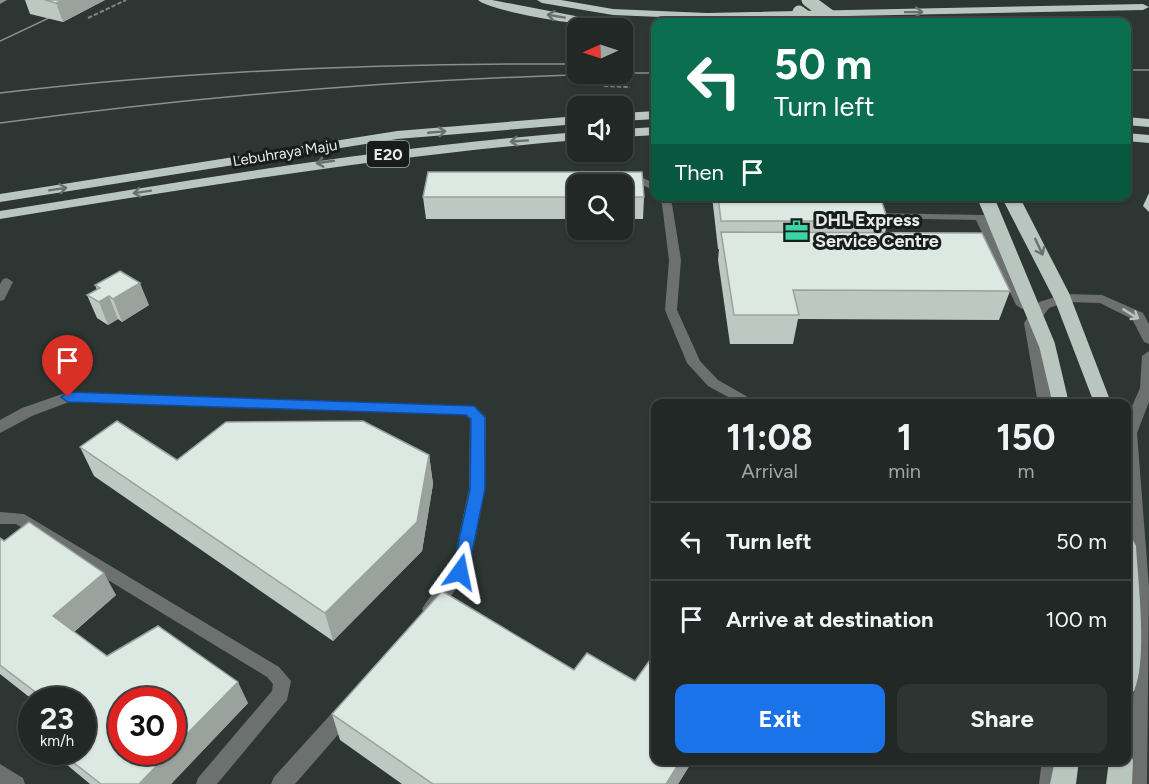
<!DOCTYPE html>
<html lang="en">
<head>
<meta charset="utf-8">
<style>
	body { margin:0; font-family:Figtree,sans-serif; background:#2e3432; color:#f1f3f6; height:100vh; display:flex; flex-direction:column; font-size:22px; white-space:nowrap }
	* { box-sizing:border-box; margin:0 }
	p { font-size:20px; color:#a2a6a7 }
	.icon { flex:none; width:33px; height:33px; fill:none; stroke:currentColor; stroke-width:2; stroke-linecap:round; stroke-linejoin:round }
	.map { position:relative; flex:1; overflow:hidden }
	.side { position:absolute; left:651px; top:399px; width:480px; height:366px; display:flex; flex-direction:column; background:#222826; border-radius:12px; box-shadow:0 2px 4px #0004,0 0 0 2px #3f4443 }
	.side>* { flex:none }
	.banner { position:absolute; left:651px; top:18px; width:480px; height:183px; border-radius:12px; box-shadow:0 2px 4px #0004,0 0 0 2px #3f4443; background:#0b6e4f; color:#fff; overflow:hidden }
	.needle { width:39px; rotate:267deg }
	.controls { position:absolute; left:567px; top:18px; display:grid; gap:12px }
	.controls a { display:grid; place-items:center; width:66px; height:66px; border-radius:12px; background:#222826; box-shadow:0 2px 4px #0004,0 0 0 2px #3f4443; font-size:30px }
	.speed { position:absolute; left:18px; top:687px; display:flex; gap:12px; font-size:30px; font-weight:700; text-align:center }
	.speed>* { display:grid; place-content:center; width:78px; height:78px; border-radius:50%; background:#222826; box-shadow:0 2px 4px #0004,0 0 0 2px #3f4443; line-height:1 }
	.speed small { font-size:15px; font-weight:400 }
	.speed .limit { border:9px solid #d22; background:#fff; color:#111 }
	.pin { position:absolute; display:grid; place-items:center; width:51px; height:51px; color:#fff; margin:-62px -26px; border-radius:50% 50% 50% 0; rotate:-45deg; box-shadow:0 0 6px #0007 }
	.pin .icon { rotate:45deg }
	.me { position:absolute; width:66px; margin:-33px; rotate:12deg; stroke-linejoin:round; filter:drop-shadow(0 0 4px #0008) }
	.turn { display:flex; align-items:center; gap:21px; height:126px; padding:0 24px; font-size:27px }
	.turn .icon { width:78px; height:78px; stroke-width:2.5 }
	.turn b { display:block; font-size:42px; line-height:51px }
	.then { display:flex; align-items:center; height:57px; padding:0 24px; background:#0003; gap:12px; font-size:22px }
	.eta { display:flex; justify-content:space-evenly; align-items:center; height:102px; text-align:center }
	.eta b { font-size:36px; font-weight:700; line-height:42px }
	.primary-button { display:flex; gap:12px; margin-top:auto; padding:12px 24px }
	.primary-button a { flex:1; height:69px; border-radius:12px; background:#1a73e8; color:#fff; font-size:24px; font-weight:700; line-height:69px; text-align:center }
	.primary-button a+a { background:#2e3432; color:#f1f3f6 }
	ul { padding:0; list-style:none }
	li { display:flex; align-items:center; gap:18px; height:78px; padding:0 24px; border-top:2px solid #3f4443 }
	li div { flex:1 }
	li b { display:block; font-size:22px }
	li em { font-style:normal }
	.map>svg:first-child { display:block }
</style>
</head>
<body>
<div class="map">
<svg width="1149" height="784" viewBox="0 0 1149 784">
	<rect width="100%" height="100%" fill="#2d3632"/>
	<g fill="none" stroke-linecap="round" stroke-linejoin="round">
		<polyline stroke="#7e8683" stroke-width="2" stroke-dasharray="4.5 2" stroke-linecap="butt" points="88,18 126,0"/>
		<g fill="#6c716f" fill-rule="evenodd">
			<polygon points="643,178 656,184 656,192 641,184 624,184 619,181 624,178"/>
			<polygon points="656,196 667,196 672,204 681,260 677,310 700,361 718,380 760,404 741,404 708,386 687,363 665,310 669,260 662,204"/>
			<polygon points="872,213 984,215 1028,305 1022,309 1016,305 976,220 868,218 868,214"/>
			<polygon points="7,278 13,282 4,300 0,301 0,284 3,279"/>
			<polygon points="0,512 24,514 279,667 291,681 287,700 217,784 196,784 198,778 272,691 273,684 267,677 16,524 0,524"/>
			<polygon points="0,764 23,778 25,784 0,784"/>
		</g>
		<g fill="#6c716f" fill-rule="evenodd">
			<polygon points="1065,294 1102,295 1143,313 1149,324 1149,344 1144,342 1132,319 1100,303 1066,302 1049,308 1038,323 1053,404 1038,404 1024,323 1039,302"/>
			<polygon points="1149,351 1149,402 1137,433 1149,587 1147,784 1127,784 1136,656 1126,516 1126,420 1140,388 1142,356"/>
			<polygon points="68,392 474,406 486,417 485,489 469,572 437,614 431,617 425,614 422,609 425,604 452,569 469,489 470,419 465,415 69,402 32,416 0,433 0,420 22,408"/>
			<polygon points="349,699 356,702 359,708 356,714 295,784 271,784 274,777 342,702"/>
			<polygon points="1042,760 1062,760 1059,784 1039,784"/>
		</g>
		<polygon fill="#8b938f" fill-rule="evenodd" points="0,0 7,0 0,4"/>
		<g fill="#b9c5bf" fill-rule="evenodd">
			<path d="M 478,0 L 492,0 L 591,19 L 618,20 L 624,23 C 612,33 490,12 478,0 Z"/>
			<polygon points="537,0 561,0 613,9 707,13 1143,4 1149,7 1143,10 707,19 613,15 542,3"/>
			<polygon points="656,111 656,119 622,121 622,113"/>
			<polygon points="578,116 578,124 397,139 0,202 0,194 397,131"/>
			<polygon points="1126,117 1149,119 1149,127 1126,125"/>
			<polygon points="656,127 656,135 622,137 622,129"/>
			<path d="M 578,132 L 578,140 C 383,156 192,188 0,219 L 0,211 C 192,180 383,147 578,132 Z"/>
			<polygon points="1126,133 1149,135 1149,143 1126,141"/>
			<path d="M 1126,538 L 1133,540 L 1136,546 C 1138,581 1148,661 1134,691 L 1126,694 Z"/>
			<polygon points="1126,750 1133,760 1132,784 1106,784 1109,760 1126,760"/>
			<polygon points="1055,760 1079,760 1076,784 1050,784"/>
		</g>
		<g stroke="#888f8c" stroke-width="1.5">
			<polyline points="0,41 87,0"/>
			<polyline points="1126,70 1149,70"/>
			<polyline points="622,73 656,73"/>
			<path d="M 0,93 C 192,70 384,63 578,64"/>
			<path d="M 0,123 C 202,96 405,79 609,74"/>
		</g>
		<polyline stroke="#7e8683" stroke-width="2" stroke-dasharray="4.5 2" stroke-linecap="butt" points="622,52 626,52 629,79 602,80 603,86 630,87"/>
		<g stroke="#b9c5bf" stroke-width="13">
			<polyline points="808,0 838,22"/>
			<polyline points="799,12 813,22"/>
		</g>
		<g stroke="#b9c5bf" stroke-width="16">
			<polyline points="985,196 1047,345 1061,404"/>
			<polyline points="1010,196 1062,297 1103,404"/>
		</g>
	</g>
	<g fill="#bdc8c2">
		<polygon points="25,0 105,0 63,22 30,14"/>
		<polygon points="428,172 642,172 644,197 643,219 622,219 622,184 578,184 578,219 426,219 423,197"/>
		<polygon points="1149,193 1149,212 1143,206"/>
		<polygon points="712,196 880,196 888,221 885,233 1010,291 999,320 798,319 793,344 730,344 718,260 719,249 718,249"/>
		<polygon points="95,285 149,305 122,322 118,319 108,325 97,318 87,295 97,290"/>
		<polygon points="80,447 177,460 429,455 433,484 422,551 333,641 94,476"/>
		<polygon points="0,538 116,595 74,632 107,656 248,703 171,784 90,784 60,759 54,752 82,752 82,700 33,700 0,674"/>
		<polygon points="332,714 693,760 678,784 402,784 340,740"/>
	</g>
	<g fill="#9aa29e">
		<polygon points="62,0 105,0 63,22 56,3"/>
		<polygon points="140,283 149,305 122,322 113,299"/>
		<polygon points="109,296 118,319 108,325 99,302"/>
		<polygon points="429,455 433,484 422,551 333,641 325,613"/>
		<polygon points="104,573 116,595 66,638 53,616"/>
		<polygon points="238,682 248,703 171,784 139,784 170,752 172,752 172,749"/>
		<polygon points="681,760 693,760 678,784 666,784"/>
	</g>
	<g fill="#dce8e2" stroke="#9aa29e" stroke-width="1.5">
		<polygon points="45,0 62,0 56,3"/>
		<polygon points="428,172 642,172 644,197 622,197 622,184 578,184 578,197 423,197"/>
		<polygon points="718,196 880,196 888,221 721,221"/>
		<polygon points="721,232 982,233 1010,291 793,290 799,315 734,315"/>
		<polygon points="120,271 140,283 113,299 109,296 99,302 87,295 100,288 95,285"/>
		<polygon points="117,421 177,460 226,422 363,421 429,455 417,522 325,613 80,447"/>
		<polygon points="29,522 104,573 53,616 107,656 158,626 238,682 172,749 172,700 122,700 122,752 170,752 139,784 101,784 60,752 82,752 82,700 46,700 0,665 0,538 4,541"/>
		<polygon points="442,591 574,670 587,653 635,681 650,660 656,663 656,760 681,760 666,784 433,784 332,714"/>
	</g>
	<defs><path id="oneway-shaft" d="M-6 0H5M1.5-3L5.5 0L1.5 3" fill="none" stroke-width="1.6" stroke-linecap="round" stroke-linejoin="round" transform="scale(1.5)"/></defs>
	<g stroke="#68706d">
		<use href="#oneway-shaft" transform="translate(914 12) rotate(-1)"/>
		<use href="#oneway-shaft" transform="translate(556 16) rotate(-170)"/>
		<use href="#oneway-shaft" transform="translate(437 132) rotate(-5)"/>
		<use href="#oneway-shaft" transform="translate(519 141) rotate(176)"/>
		<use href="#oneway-shaft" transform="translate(325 162) rotate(172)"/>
		<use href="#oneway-shaft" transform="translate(58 189) rotate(-9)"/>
		<use href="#oneway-shaft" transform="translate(142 192) rotate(171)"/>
		<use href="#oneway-shaft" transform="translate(1039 247) rotate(65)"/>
	</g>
	<use stroke="#bbc1be" href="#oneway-shaft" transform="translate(1131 314) rotate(31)"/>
	<polygon fill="#1a73e8" stroke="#114b97" stroke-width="1.5" points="68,392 474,406 485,417 485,489 468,572 466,577 454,577 452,572 470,489 471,419 466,415 68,402 61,397"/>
	<defs>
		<symbol id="office-bare" viewBox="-9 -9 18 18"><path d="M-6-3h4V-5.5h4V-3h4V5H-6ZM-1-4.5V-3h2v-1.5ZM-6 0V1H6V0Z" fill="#3dd4a3" stroke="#181c1b" stroke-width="2.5" paint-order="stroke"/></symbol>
	</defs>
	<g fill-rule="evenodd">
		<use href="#office-bare" x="780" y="214" width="33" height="33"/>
	</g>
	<g text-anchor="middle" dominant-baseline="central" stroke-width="6" stroke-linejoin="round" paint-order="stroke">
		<g font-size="15" fill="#e6ece9" stroke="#181c1b">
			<text transform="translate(285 153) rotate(-9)">Lebuhraya Maju</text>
		</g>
		<rect fill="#181c1b" stroke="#a8aeab" stroke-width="1.5" x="367" y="141" width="42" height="26" rx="4.5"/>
		<g font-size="16" font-weight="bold" fill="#e6ece9">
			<text x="388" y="154">E20</text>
		</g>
		<g font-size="18" font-weight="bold" fill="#e6ece9" stroke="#181c1b" text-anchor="start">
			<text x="815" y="220">DHL Express<tspan x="815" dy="21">Service Centre</tspan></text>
		</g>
	</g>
</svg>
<div class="controls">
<a><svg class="needle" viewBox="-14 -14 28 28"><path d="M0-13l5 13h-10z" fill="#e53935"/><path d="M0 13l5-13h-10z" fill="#a2a6a7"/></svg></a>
<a><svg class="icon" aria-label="sound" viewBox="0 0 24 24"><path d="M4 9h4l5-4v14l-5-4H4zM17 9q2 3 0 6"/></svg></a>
<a><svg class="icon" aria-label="search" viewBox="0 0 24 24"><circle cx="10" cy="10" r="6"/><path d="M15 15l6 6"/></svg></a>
</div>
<div class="speed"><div>23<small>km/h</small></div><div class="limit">30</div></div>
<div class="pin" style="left:68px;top:397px;background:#d93025"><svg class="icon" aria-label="arrive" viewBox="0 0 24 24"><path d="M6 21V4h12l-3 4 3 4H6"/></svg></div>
<svg class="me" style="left:460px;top:572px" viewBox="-20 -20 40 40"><path d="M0-17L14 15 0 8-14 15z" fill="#1a73e8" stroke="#fff" stroke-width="4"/></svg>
<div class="banner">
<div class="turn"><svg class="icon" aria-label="left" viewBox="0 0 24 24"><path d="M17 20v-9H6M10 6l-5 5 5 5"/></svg><div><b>50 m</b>Turn left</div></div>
<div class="then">Then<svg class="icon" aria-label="arrive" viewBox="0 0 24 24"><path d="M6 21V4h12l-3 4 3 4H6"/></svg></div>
</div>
<section class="side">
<div class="eta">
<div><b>11:08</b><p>Arrival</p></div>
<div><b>1</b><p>min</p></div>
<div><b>150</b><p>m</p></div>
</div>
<ul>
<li><svg class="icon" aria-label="left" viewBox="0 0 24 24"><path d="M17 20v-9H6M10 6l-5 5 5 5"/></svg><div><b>Turn left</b></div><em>50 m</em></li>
<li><svg class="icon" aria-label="arrive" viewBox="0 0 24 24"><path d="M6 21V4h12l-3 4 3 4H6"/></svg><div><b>Arrive at destination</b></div><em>100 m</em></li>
</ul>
<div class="primary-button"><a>Exit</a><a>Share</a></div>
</section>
</div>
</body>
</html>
